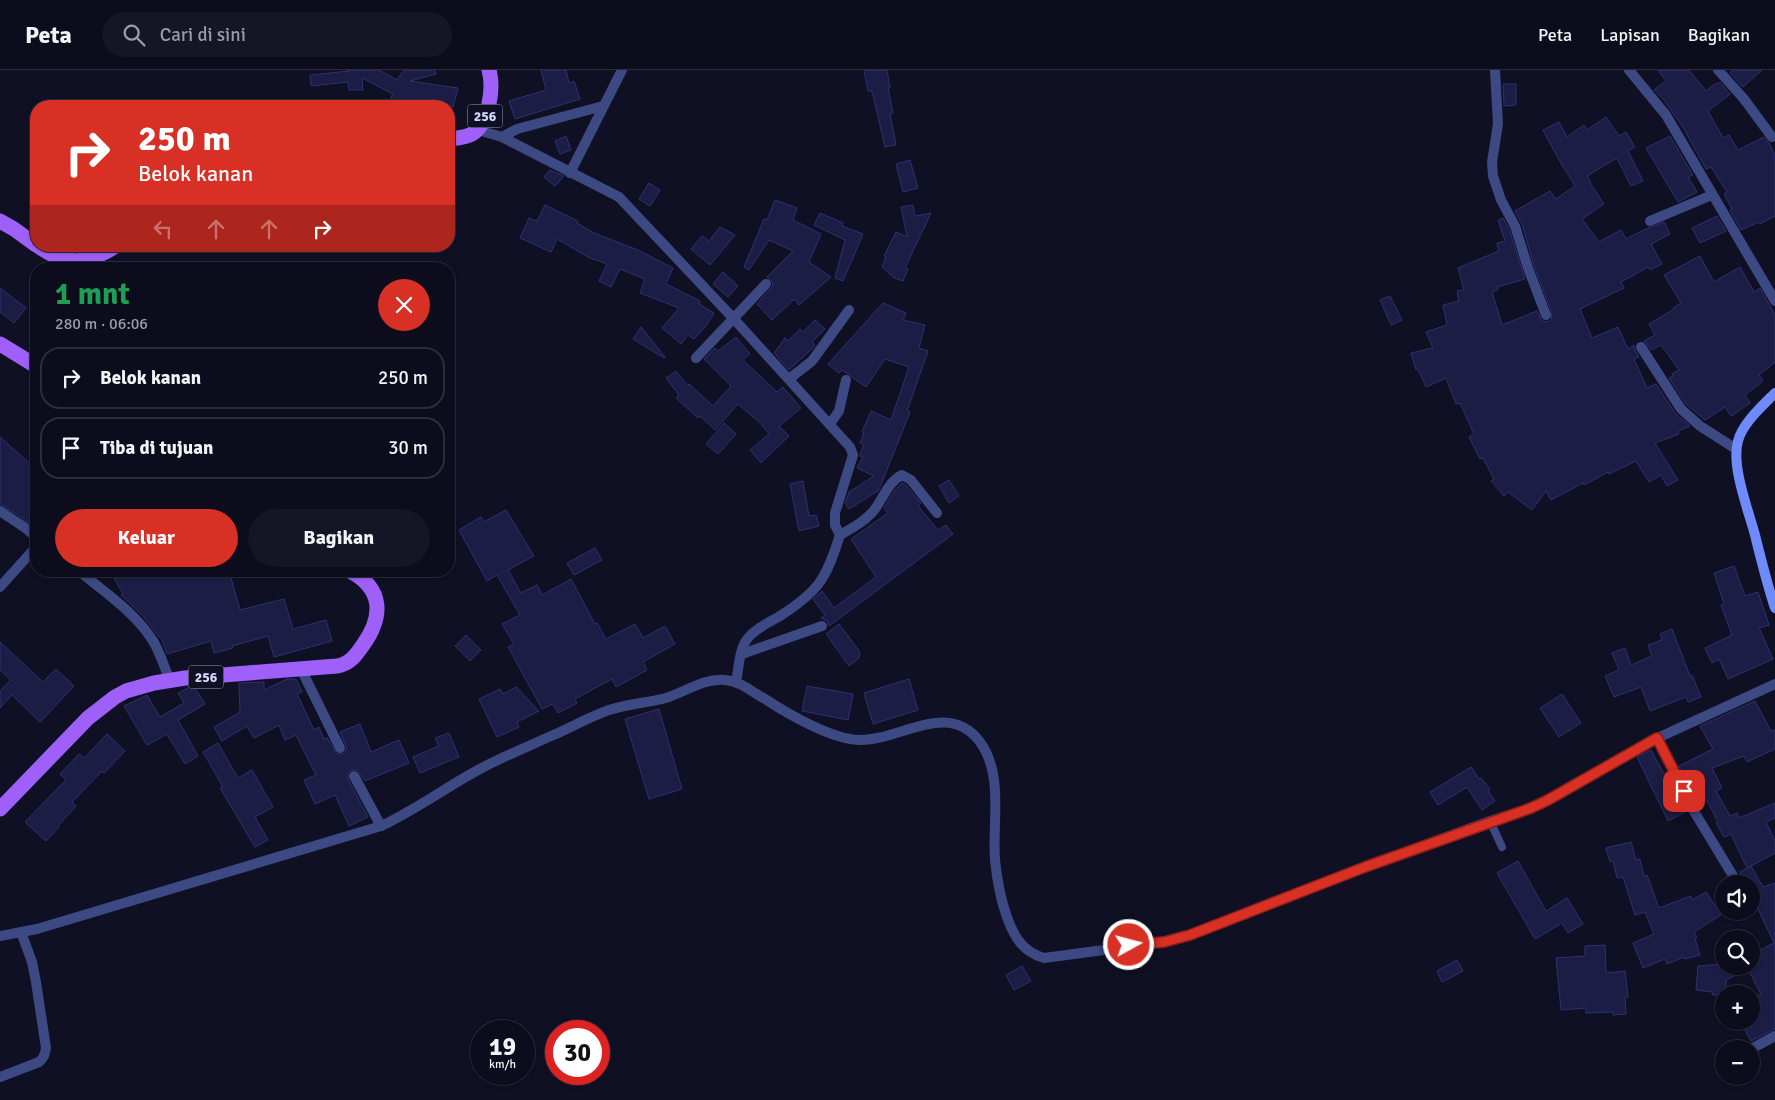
<!DOCTYPE html>
<html lang="id">
<head>
<meta charset="utf-8">
<style>
	body { margin:0; font-family:Signika,sans-serif; background:#151525; color:#f1f3f6; height:100vh; display:flex; flex-direction:column; font-size:19px; white-space:nowrap }
	* { box-sizing:border-box; margin:0 }
	p { font-size:16px; color:#9a9ba3 }
	.icon { flex:none; width:28px; height:28px; fill:none; stroke:currentColor; stroke-width:2; stroke-linecap:round; stroke-linejoin:round }
	.map { position:relative; flex:1; overflow:hidden }
	.sheet { position:absolute; left:30px; top:192px; width:425px; height:315px; display:flex; flex-direction:column; background:#0c0c1c; border-radius:20px; box-shadow:0 1px 4px #0004,0 0 0 1px #2c2c3b }
	.sheet>* { flex:none }
	.hud { position:absolute; left:30px; top:30px; width:425px; height:152px; border-radius:20px; box-shadow:0 1px 4px #0004,0 0 0 1px #2c2c3b; background:#d93025; color:#fff; overflow:hidden }
	.buttons { position:absolute; left:1715px; top:805px; display:grid; gap:10px }
	.buttons a { display:grid; place-items:center; width:45px; height:45px; border-radius:50%; background:#0c0c1c; box-shadow:0 1px 4px #0004,0 0 0 1px #2c2c3b; font-size:25px }
	.speed { position:absolute; left:470px; top:950px; display:flex; gap:10px; font-size:25px; font-weight:700; text-align:center }
	.speed>* { display:grid; place-content:center; width:65px; height:65px; border-radius:50%; background:#0c0c1c; box-shadow:0 1px 4px #0004,0 0 0 1px #2c2c3b; line-height:1 }
	.speed small { font-size:12px; font-weight:400 }
	.speed .limit { border:8px solid #d22; background:#fff; color:#111 }
	.pin { position:absolute; display:grid; place-items:center; width:42px; height:42px; color:#fff; margin:-21px; border-radius:10px; box-shadow:0 2px 8px #0006 }
	.me { position:absolute; width:55px; margin:-28px; rotate:83deg; stroke-linejoin:round; filter:drop-shadow(0 0 4px #0008) }
	.turn { display:flex; align-items:center; gap:18px; height:105px; padding:0 25px; font-size:22px }
	.turn .icon { width:65px; height:65px; stroke-width:2.5 }
	.turn b { display:block; font-size:35px; line-height:42px }
	.lanes { display:flex; align-items:center; height:48px; padding:0 25px; background:#0003; justify-content:center; gap:25px; direction:ltr }
	.lanes .off { opacity:.35 }
	.round { display:grid; place-items:center; flex:none; width:52px; height:52px; border-radius:26px; background:#151525 }
	.headline { display:flex; align-items:center; justify-content:space-between; height:85px; padding:0 25px }
	h1 { font-size:30px; font-weight:700; line-height:38px; color:#1e9e55 }
	.button { display:flex; gap:10px; margin-top:auto; padding:10px 25px }
	.button a { flex:1; height:58px; border-radius:30px; background:#d93025; color:#fff; font-size:20px; font-weight:700; line-height:58px; text-align:center }
	.button a+a { background:#151525; color:#f1f3f6 }
	ul { padding:0; list-style:none }
	li { display:flex; align-items:center; gap:15px; height:62px; margin:0 10px 8px; padding:0 15px; border:2px solid #2c2c3b; border-radius:20px }
	li div { flex:1 }
	li b { display:block; font-size:19px }
	li em { font-style:normal }
	header { display:flex; align-items:center; gap:30px; box-sizing:border-box; height:70px; padding:0 25px; background:#0c0c1c; border-bottom:1px solid #2c2c3b }
	header strong { font-size:24px }
	nav { display:flex; gap:28px; margin-inline-start:auto; font-size:18px }
	.search { width:350px; height:45px; background:#151525; display:flex; align-items:center; gap:12px; box-sizing:border-box; padding:0 18px; border-radius:28px; color:#9a9ba3; font-size:19px }
	.map>svg:first-child { display:block }
</style>
</head>
<body>
<header>
<strong>Peta</strong>
<div class="search"><svg class="icon" aria-label="search" viewBox="0 0 24 24"><circle cx="10" cy="10" r="6"/><path d="M15 15l6 6"/></svg>Cari di sini</div>
<nav><a>Peta</a><a>Lapisan</a><a>Bagikan</a></nav>
</header>
<div class="map">
<svg width="1775" height="1030" viewBox="0 0 1775 1030">
	<rect width="100%" height="100%" fill="#101025"/>
	<g fill="#1c1d45" stroke="#2f3070">
		<polygon points="347,0 379,0 397,10 404,0 435,0 436,4 410,11 458,18 453,37 428,31 426,36 399,36 389,31 393,24 362,8 363,20 349,20 348,12 311,16 310,5 349,1"/>
		<polygon points="541,0 566,0 569,13 574,11 580,29 515,49 509,31 546,20"/>
		<polygon points="864,0 887,0 890,18 888,18 893,43 890,44 896,75 885,77 872,21 868,21"/>
		<polygon points="1658,0 1689,0 1706,21 1716,13 1718,14 1720,12 1730,24 1708,41 1723,68 1729,65 1738,80 1764,67 1769,73 1775,85 1775,146 1760,154 1759,152 1741,160 1730,140 1732,139 1724,124 1727,122 1711,97 1706,99 1684,59 1664,30 1654,20 1666,11"/>
		<polygon points="1733,0 1762,0 1743,17 1730,3"/>
		<polygon points="1503,14 1516,14 1516,35 1504,36"/>
		<polygon points="1606,47 1619,66 1626,62 1635,77 1628,81 1643,111 1631,116 1617,88 1587,106 1591,112 1590,113 1604,134 1582,149 1599,172 1621,160 1626,169 1648,158 1664,152 1670,164 1651,174 1662,194 1650,200 1648,197 1621,212 1624,218 1580,239 1592,268 1618,257 1628,279 1634,275 1635,280 1639,287 1634,289 1647,318 1656,314 1675,343 1690,356 1678,361 1679,364 1655,373 1678,410 1667,416 1661,405 1649,412 1636,391 1609,404 1608,402 1584,415 1583,413 1551,430 1546,421 1532,440 1508,422 1504,426 1491,411 1494,409 1483,388 1480,389 1469,367 1474,364 1469,353 1460,333 1456,334 1446,308 1426,317 1418,299 1416,300 1411,283 1433,278 1426,262 1447,255 1443,235 1459,231 1457,221 1464,220 1458,198 1499,181 1497,173 1505,171 1498,150 1503,148 1509,159 1525,209 1497,217 1498,220 1492,222 1502,255 1537,241 1542,251 1548,252 1551,250 1552,243 1534,196 1522,154 1515,141 1550,121 1556,129 1575,116 1559,90 1543,60 1559,52 1567,67 1584,55 1587,60"/>
		<polygon points="566,66 571,80 560,84 555,71"/>
		<polygon points="1670,66 1693,105 1688,107 1697,122 1678,132 1646,78"/>
		<polygon points="910,90 918,118 903,122 896,94"/>
		<polygon points="550,100 564,106 555,116 544,107"/>
		<polygon points="649,113 660,120 650,136 639,129"/>
		<polygon points="775,130 797,138 793,150 821,164 809,192 831,207 799,235 794,229 772,250 757,234 773,216 772,212 767,207 793,181 769,170 749,200 744,197 764,149 767,150"/>
		<polygon points="545,135 578,151 577,153 594,163 638,180 673,198 666,214 700,231 699,234 714,243 706,256 694,269 688,265 681,274 662,258 679,238 640,223 645,209 620,199 611,217 599,211 607,194 588,187 557,169 551,182 520,168 529,148 537,151"/>
		<polygon points="913,135 915,146 931,143 905,198 908,199 903,211 894,208 882,197 886,187 884,186 896,162 907,167 901,137"/>
		<polygon points="820,143 843,153 842,156 863,164 843,211 835,208 845,170 814,155"/>
		<polygon points="1717,146 1726,161 1700,173 1692,158"/>
		<polygon points="720,157 735,165 710,195 691,179 702,166 709,171"/>
		<polygon points="1700,186 1714,212 1740,197 1754,222 1760,218 1775,245 1775,292 1759,305 1763,311 1745,325 1750,333 1731,346 1725,337 1705,350 1686,334 1669,308 1673,306 1672,304 1679,300 1661,275 1651,280 1644,271 1655,265 1649,254 1674,239 1673,238 1681,233 1664,205"/>
		<polygon points="723,202 738,216 728,227 713,214"/>
		<polygon points="0,218 26,238 14,253 0,242"/>
		<polygon points="1390,226 1402,250 1391,255 1380,230"/>
		<polygon points="883,233 906,243 903,250 925,255 919,278 928,281 907,341 910,342 880,417 878,421 849,439 845,433 849,422 874,406 857,398 863,387 860,386 860,384 864,375 860,373 864,363 862,362 871,341 891,350 909,297 885,289 866,317 842,300 839,303 828,294"/>
		<polygon points="815,250 825,259 812,272 815,276 789,300 774,283 785,268 788,271 800,259 803,262"/>
		<polygon points="641,257 665,287 664,288 633,269"/>
		<polygon points="736,267 750,284 743,290 777,322 783,317 801,338 779,356 789,366 761,393 750,380 769,364 760,353 738,334 715,360 700,346 698,348 676,328 679,325 666,308 676,301 688,316 689,314 713,336 731,316 704,289 715,278 718,281"/>
		<polygon points="724,353 736,364 718,384 706,374"/>
		<polygon points="0,367 36,399 36,458 18,445 0,434"/>
		<polygon points="949,410 959,426 949,433 939,416"/>
		<polygon points="803,411 809,446 816,445 819,456 799,461 790,414"/>
		<polygon points="902,413 906,415 921,433 918,436 938,460 946,455 953,464 829,556 827,551 821,548 825,545 813,529 822,521 834,538 876,507 851,469 888,443 884,438 895,420"/>
		<polygon points="506,440 534,486 508,500 521,523 537,515 542,525 571,509 595,554 597,553 606,569 635,554 643,568 665,556 675,574 643,592 647,600 616,617 612,609 575,629 577,633 558,643 553,634 542,639 508,577 514,574 502,554 520,545 497,505 487,511 459,460 481,447 484,452"/>
		<polygon points="595,478 602,490 574,505 567,493"/>
		<polygon points="1734,496 1745,526 1758,522 1769,555 1759,558 1773,589 1728,609 1719,589 1712,593 1705,578 1732,565 1721,535 1724,534 1714,503"/>
		<polygon points="110,501 229,501 240,540 284,529 293,559 326,550 332,571 274,587 268,566 232,576 233,578 214,583 211,571 167,584 161,567 159,567 143,546 121,525 123,524"/>
		<polygon points="839,554 860,582 859,588 849,596 826,564"/>
		<polygon points="1672,559 1690,606 1692,605 1701,627 1688,632 1686,627 1650,641 1641,617 1614,627 1605,606 1619,600 1612,583 1625,578 1631,595 1652,586 1648,575 1662,570 1660,564"/>
		<polygon points="466,565 481,580 470,591 455,576"/>
		<polygon points="0,572 43,612 56,599 74,616 40,652 12,625 0,638 0,621 11,610 0,600"/>
		<polygon points="287,609 296,609 302,622 297,624 314,660 319,657 324,669 327,668 337,684 343,684 347,679 340,662 360,654 371,682 399,670 409,693 365,711 357,700 351,700 348,703 348,709 368,747 349,756 335,725 315,734 304,710 316,705 296,665 285,670 279,655 254,668 247,656 222,671 214,657 240,642 239,613 264,612 264,620"/>
		<polygon points="909,609 918,640 873,654 864,623"/>
		<polygon points="807,616 853,624 848,650 802,641"/>
		<polygon points="190,617 194,617 205,634 178,650 198,686 185,694 167,664 147,675 124,636 147,625 160,647 184,633 178,623"/>
		<polygon points="516,617 539,641 517,652 519,657 497,667 479,629 500,619 503,624"/>
		<polygon points="1562,624 1581,653 1559,667 1540,638"/>
		<polygon points="1755,631 1771,661 1775,660 1775,679 1747,692 1744,686 1712,698 1722,718 1716,721 1730,746 1737,743 1739,748 1775,733 1775,748 1766,752 1775,771 1775,783 1751,796 1763,817 1775,813 1775,959 1751,971 1745,960 1751,957 1751,929 1761,924 1748,899 1726,910 1726,924 1713,925 1712,922 1696,920 1698,896 1724,894 1724,896 1751,896 1751,885 1774,873 1751,824 1751,814 1746,814 1740,802 1751,796 1747,798 1731,764 1724,767 1716,753 1718,752 1705,727 1696,731 1679,696 1713,679 1700,656"/>
		<polygon points="659,639 682,719 649,729 625,649"/>
		<polygon points="449,663 459,687 420,703 413,687 439,676 435,668"/>
		<polygon points="107,664 125,681 104,703 102,701 72,732 76,736 58,756 59,757 46,771 25,752 66,710 60,704 79,684 84,688"/>
		<polygon points="218,673 238,708 252,700 273,737 255,747 268,770 255,777 220,718 223,717 203,682"/>
		<polygon points="1651,680 1664,704 1667,702 1685,742 1668,751 1637,687"/>
		<polygon points="1471,697 1479,709 1481,708 1490,719 1488,721 1495,731 1482,740 1467,717 1438,735 1430,722"/>
		<polygon points="1631,772 1636,790 1640,789 1644,806 1647,805 1659,838 1691,826 1692,830 1706,822 1721,845 1694,862 1697,868 1695,869 1700,885 1685,889 1684,887 1667,894 1665,889 1643,898 1633,873 1654,864 1645,842 1635,845 1623,807 1617,808 1613,791 1610,792 1606,778"/>
		<polygon points="1518,791 1546,841 1567,828 1583,854 1568,863 1562,853 1535,869 1497,803"/>
		<polygon points="1605,875 1606,903 1625,901 1628,927 1625,928 1626,944 1613,945 1613,942 1586,943 1586,938 1561,940 1556,888 1585,886 1585,876"/>
		<polygon points="1457,890 1463,901 1442,912 1437,901"/>
		<polygon points="1022,896 1031,911 1014,920 1006,905"/>
	</g>
	<g fill="none" stroke-linecap="round" stroke-linejoin="round">
		<polyline stroke="#3c4982" stroke-width="8" points="1490,751 1502,777"/>
		<g stroke="#3c4982" stroke-width="10">
			<polyline points="1495,0 1498,54 1492,92 1493,106 1501,130 1515,156 1528,198 1546,245"/>
			<polyline points="1629,0 1666,45 1775,231"/>
			<polyline points="1718,0 1744,29 1772,67"/>
			<path d="M 478,60 L 502,67 L 619,127 L 734,249 L 850,377 L 853,385 L 835,443 L 835,455 L 840,465 C 826,509 819,521 780,546 C 770,552 756,558 748,568 C 739,578 739,598 736,612"/>
			<polyline points="502,67 517,59 603,36"/>
			<polyline points="570,103 622,0"/>
			<polyline points="1650,151 1712,125"/>
			<polyline points="1641,277 1681,339 1700,356 1736,379"/>
			<polyline points="696,288 766,214"/>
			<polyline points="789,309 812,291 849,240"/>
			<polyline points="830,354 839,341 846,310"/>
			<polyline points="0,441 24,457 36,467"/>
			<path d="M 840,465 C 852,458 866,451 875,439 C 884,427 888,412 902,405 L 911,410 L 937,443"/>
			<path d="M 79,501 C 104,522 135,542 153,571 C 160,582 164,597 170,610"/>
			<polyline points="0,517 36,477"/>
			<polyline points="742,584 822,556"/>
			<polyline points="301,599 340,678"/>
			<polyline points="1657,668 1692,738 1738,814"/>
			<polyline points="354,706 381,756"/>
			<path d="M 0,866 L 37,859 L 381,756 C 415,740 445,718 478,700 C 502,687 527,677 551,666 C 570,658 589,647 609,640 C 627,634 647,633 666,628 C 685,622 704,608 725,610 C 740,611 752,622 765,629 C 788,644 831,669 859,670 C 900,671 948,629 980,672 C 1004,705 992,752 995,790 C 997,810 1000,828 1007,847 C 1014,867 1023,882 1044,888 L 1164,872 L 1190,865 L 1365,797 L 1490,751 L 1531,738 L 1548,730 L 1651,671 L 1775,614"/>
			<polyline points="1751,979 1775,966"/>
			<path d="M 0,1007 L 39,992 C 44,988 45,984 46,978 L 36,912 L 32,892 L 21,862"/>
		</g>
		<path stroke="#6f8afa" stroke-width="10" d="M 1775,323 C 1762,336 1742,354 1738,371 C 1731,396 1748,439 1755,465 C 1761,489 1767,514 1775,538"/>
		<g stroke="#9f60f9" stroke-width="15">
			<path d="M 449,69 C 456,68 465,68 472,64 C 489,54 494,18 489,0"/>
			<polyline points="0,151 14,159 36,175"/>
			<path d="M 38,176 C 67,197 87,194 116,176"/>
			<polyline points="0,274 36,296"/>
			<path d="M 0,739 L 88,648 L 115,627 L 126,621 L 154,613 L 185,608 L 337,596 C 350,594 356,585 363,575 C 383,547 384,519 350,501"/>
		</g>
	</g>
	<g fill="none" stroke-linecap="round" stroke-linejoin="round">
		<defs>
			<polyline id="route" points="1129,875 1164,872 1190,865 1365,797 1531,738 1548,730 1657,668 1684,721"/>
		</defs>
		<use href="#route" stroke="#8d1f18" stroke-width="12"/>
		<use href="#route" stroke="#d93025" stroke-width="9"/>
	</g>
	<g text-anchor="middle" dominant-baseline="central" stroke-width="5" stroke-linejoin="round" paint-order="stroke">
		<g fill="#101025" stroke="#9a9dbc" stroke-width="1">
			<rect x="467.5" y="34.5" width="35" height="23" rx="4"/>
			<rect x="188.5" y="595.5" width="35" height="23" rx="4"/>
		</g>
		<g font-size="14" font-weight="bold" fill="#d5d9fd">
			<text x="485" y="46">256</text>
			<text x="206" y="607">256</text>
		</g>
	</g>
</svg>
<div class="buttons">
<a><svg class="icon" aria-label="sound" viewBox="0 0 24 24"><path d="M4 9h4l5-4v14l-5-4H4zM17 9q2 3 0 6"/></svg></a>
<a><svg class="icon" aria-label="search" viewBox="0 0 24 24"><circle cx="10" cy="10" r="6"/><path d="M15 15l6 6"/></svg></a>
<a>+</a>
<a>−</a>
</div>
<div class="speed"><div>19<small>km/h</small></div><div class="limit">30</div></div>
<div class="pin" style="left:1684px;top:721px;background:#d93025"><svg class="icon" aria-label="arrive" viewBox="0 0 24 24"><path d="M6 21V4h12l-3 4 3 4H6"/></svg></div>
<svg class="me" style="left:1129px;top:875px" viewBox="-20 -20 40 40"><circle r="17" fill="#d93025" stroke="#fff" stroke-width="3"/><path d="M0-11L8 9 0 5-8 9z" fill="#fff"/></svg>
<div class="hud">
<div class="turn"><svg class="icon" aria-label="right" viewBox="0 0 24 24"><path d="M7 20v-9h11M14 6l5 5-5 5"/></svg><div><b>250 m</b>Belok kanan</div></div>
<div class="lanes"><svg class="icon off" aria-label="left" viewBox="0 0 24 24"><path d="M17 20v-9H6M10 6l-5 5 5 5"/></svg><svg class="icon off" aria-label="ahead" viewBox="0 0 24 24"><path d="M12 20V5M6 11l6-6 6 6"/></svg><svg class="icon off" aria-label="ahead" viewBox="0 0 24 24"><path d="M12 20V5M6 11l6-6 6 6"/></svg><svg class="icon" aria-label="right" viewBox="0 0 24 24"><path d="M7 20v-9h11M14 6l5 5-5 5"/></svg></div>
</div>
<section class="sheet">
<div class="headline"><div><h1>1 mnt</h1><p>280 m · 06:06</p></div><a class="round" style="background:#d93025;color:#fff"><svg class="icon" aria-label="close" viewBox="0 0 24 24"><path d="M6 6l12 12M18 6L6 18"/></svg></a></div>
<ul>
<li><svg class="icon" aria-label="right" viewBox="0 0 24 24"><path d="M7 20v-9h11M14 6l5 5-5 5"/></svg><div><b>Belok kanan</b></div><em>250 m</em></li>
<li><svg class="icon" aria-label="arrive" viewBox="0 0 24 24"><path d="M6 21V4h12l-3 4 3 4H6"/></svg><div><b>Tiba di tujuan</b></div><em>30 m</em></li>
</ul>
<div class="button"><a>Keluar</a><a>Bagikan</a></div>
</section>
</div>
</body>
</html>
